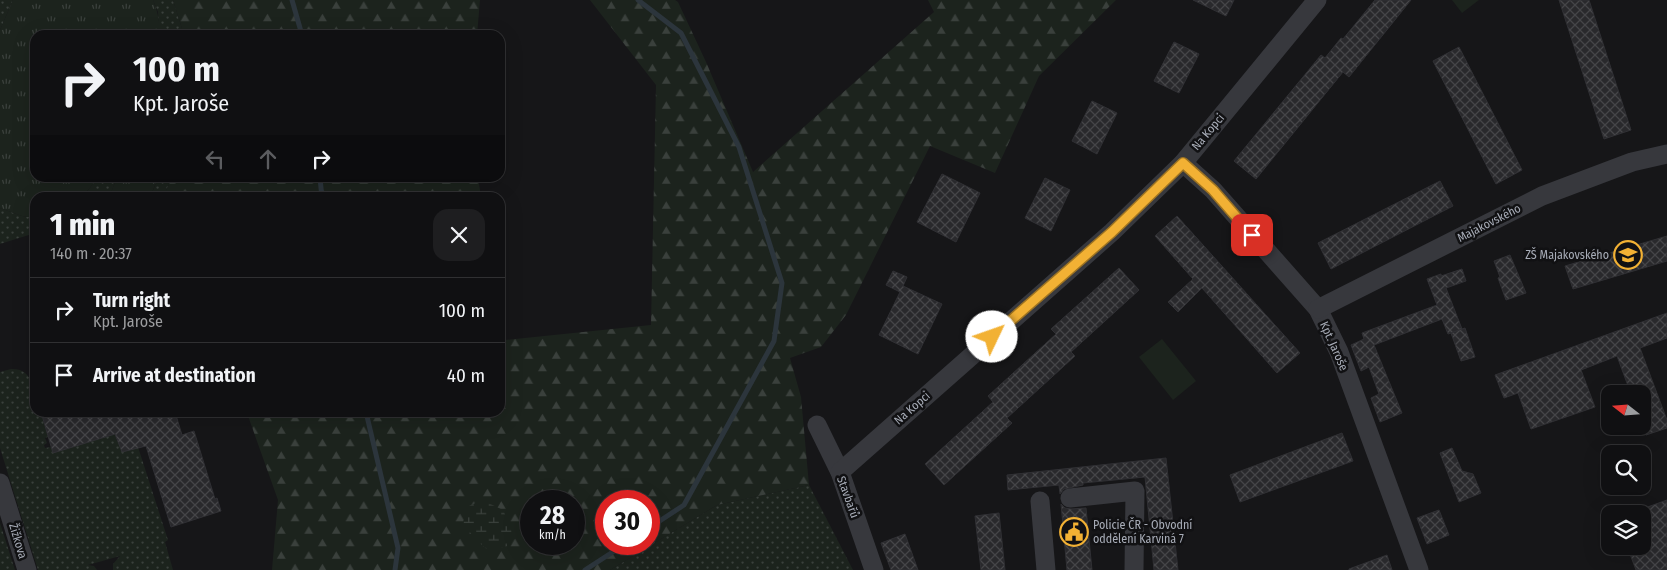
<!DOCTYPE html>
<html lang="en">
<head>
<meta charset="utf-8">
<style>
	body { margin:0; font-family:"Fira Sans Condensed",sans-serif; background:#1e1e20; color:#f1f3f6; height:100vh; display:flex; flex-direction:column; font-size:19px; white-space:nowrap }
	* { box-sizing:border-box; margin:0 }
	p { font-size:16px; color:#9c9d9f }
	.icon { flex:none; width:28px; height:28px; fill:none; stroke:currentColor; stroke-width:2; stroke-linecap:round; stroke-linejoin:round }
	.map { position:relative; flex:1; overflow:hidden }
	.panel { position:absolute; left:30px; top:192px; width:475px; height:225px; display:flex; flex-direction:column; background:#101012; border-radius:15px; box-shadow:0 5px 20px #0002,0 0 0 1px #303032 }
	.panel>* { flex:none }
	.guide { position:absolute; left:30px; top:30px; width:475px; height:152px; border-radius:15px; box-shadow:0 5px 20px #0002,0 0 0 1px #303032; background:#101012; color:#f1f3f6; overflow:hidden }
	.needle { width:32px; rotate:287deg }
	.tools { position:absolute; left:1601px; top:385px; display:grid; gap:10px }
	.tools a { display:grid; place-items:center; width:50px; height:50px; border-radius:10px; background:#101012; box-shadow:0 5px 20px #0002,0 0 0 1px #303032; font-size:25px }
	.speed { position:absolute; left:520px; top:490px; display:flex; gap:10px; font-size:25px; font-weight:700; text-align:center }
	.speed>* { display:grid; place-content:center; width:65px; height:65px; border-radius:50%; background:#101012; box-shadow:0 5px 20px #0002,0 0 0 1px #303032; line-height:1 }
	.speed small { font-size:12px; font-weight:400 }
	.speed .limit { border:8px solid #d22; background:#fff; color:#111 }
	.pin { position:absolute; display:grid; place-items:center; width:42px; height:42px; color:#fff; margin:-21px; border-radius:10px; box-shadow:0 2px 8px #0006 }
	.me { position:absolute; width:55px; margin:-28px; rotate:48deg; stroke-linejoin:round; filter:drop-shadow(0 0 4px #0008) }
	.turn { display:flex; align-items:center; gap:18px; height:105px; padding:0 20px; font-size:22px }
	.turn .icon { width:65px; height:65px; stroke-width:2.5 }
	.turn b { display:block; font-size:35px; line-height:42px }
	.lanes { display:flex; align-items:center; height:48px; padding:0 20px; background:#0003; justify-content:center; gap:25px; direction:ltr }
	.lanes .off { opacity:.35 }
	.round { display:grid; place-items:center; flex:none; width:52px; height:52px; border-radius:15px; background:#1e1e20 }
	.overview { display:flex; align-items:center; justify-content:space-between; height:85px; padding:0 20px }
	h1 { font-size:30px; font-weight:800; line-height:38px }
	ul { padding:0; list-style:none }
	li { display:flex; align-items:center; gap:15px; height:65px; padding:0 20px; border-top:1px solid #303032 }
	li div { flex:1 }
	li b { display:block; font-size:19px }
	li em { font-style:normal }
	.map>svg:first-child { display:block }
</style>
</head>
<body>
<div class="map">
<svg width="1667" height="570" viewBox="0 0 1667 570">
	<defs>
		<pattern id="grass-dots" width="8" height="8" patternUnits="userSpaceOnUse" patternTransform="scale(1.25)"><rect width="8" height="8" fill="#1c231d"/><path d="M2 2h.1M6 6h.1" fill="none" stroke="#3a403c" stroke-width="1.8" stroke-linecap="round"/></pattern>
		<pattern id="forest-firs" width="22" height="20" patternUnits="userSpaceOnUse" patternTransform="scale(1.25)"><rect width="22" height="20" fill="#1c231d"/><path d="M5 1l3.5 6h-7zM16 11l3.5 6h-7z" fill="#3a403c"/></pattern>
		<pattern id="wetland-marsh" width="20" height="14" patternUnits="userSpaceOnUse" patternTransform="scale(1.25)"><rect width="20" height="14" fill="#1c231d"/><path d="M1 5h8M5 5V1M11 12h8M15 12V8" fill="none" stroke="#3a403c"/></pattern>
		<pattern id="park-tufts" width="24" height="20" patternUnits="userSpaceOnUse" patternTransform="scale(1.25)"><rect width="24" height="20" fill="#1c231d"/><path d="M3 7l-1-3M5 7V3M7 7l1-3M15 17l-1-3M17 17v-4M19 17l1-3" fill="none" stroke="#3a403c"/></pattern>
		<pattern id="building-cross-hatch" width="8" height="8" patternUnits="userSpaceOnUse" patternTransform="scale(1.25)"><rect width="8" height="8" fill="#29292c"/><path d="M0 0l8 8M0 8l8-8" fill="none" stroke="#454548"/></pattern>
	</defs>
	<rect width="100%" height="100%" fill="#161618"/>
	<g fill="url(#grass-dots)">
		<polygon points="0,0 13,0 0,30"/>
		<polygon points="153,0 173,0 184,35 159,35 158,12"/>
		<polygon points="97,178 117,178 109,197 80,198 89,189"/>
		<polygon points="158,178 172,178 163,197 150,198"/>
		<polygon points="0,208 22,216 35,218 35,233 0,244"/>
		<path d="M 11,369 C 35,368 35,394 35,412 L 41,413 L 48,437 L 45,438 L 47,443 L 44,445 L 45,448 L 51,447 L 53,453 L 115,434 L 117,441 L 138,447 L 168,540 L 165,542 L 173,570 L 113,570 L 113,564 L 120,556 L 88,565 L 94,566 L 97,570 L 38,570 L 0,448 L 0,372 Z"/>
		<polygon points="809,485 853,570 610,570 717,505"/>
		<polygon points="0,523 15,570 0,570"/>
	</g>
	<g fill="url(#forest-firs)" fill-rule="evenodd">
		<polygon points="173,0 480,0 477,35 184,35"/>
		<path d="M 590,0 L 675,0 L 678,2 L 706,62 L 753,172 L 934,12 L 928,0 L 1116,0 L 1039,76 L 995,173 L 930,146 L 846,315 L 821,347 L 790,358 L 801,397 L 809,485 L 717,505 L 610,570 L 272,570 L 278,500 L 247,413 L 500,412 L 500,323 L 505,340 L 651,325 L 656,85 ZM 531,501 L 574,501 L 574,544 L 531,544 ZM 606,501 L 649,501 L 649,544 L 606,544 Z"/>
		<polygon points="172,178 478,178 481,197 163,197"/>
	</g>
	<polygon fill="url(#wetland-marsh)" points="482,500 503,510 512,531 511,545 489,551 474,538 463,522 469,506"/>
	<g fill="url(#park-tufts)">
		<path d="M 13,0 L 153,0 C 158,12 160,23 159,35 L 35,35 L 35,178 L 97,178 L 89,189 L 80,197 L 35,198 L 35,218 L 22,216 L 0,208 L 0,30 Z"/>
		<polygon points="117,178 158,178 150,197 109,197"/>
	</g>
	<g fill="#1c231d">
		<polygon points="1452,0 1479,0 1462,13"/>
		<polygon points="1162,339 1196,381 1173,400 1139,357"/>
	</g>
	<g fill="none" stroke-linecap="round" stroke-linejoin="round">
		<g stroke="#2c353c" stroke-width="5">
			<polyline points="292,0 302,35"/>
			<polyline points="638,0 681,33 739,147 782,283 774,341 684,505 649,528"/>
			<polyline points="320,178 322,198"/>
			<polyline points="366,412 398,548 395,570"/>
			<polyline points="585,570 625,544"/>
		</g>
	</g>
	<g fill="url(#building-cross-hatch)" stroke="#303034">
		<polygon points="1193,0 1234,0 1226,16"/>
		<polygon points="1375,0 1411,0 1349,77 1343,72 1256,179 1234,161 1321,55 1325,58 1341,38 1343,39"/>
		<polygon points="1559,0 1589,0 1631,130 1604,139"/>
		<polygon points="1174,42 1199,54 1179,93 1154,81"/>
		<polygon points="1459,47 1522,170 1496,184 1433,61"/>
		<polygon points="1092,101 1117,113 1097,154 1072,141"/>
		<polygon points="942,174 980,193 956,242 917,222"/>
		<polygon points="1045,178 1070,190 1051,231 1025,218"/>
		<polygon points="1440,181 1453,206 1331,269 1318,243"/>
		<polygon points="1177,216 1300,353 1277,373 1202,288 1178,312 1168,302 1193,279 1155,236"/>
		<polygon points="1667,236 1667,261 1573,289 1565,266"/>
		<polygon points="1510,255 1526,293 1506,300 1498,278 1500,277 1494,261"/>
		<polygon points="1119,268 1139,290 1071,352 1075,356 1007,418 1012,423 944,485 925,464 993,402 988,396 1056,334 1051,329"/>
		<polygon points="1462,269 1466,281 1446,288 1462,329 1448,334 1442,319 1374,345 1402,413 1380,422 1371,398 1379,394 1369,367 1361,371 1351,345 1364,339 1362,333 1437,305 1427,279 1441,274 1441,276"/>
		<polygon points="893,271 907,277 903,286 942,304 918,354 879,335 900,292 886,285"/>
		<polygon points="1667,313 1667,338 1640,348 1667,420 1667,428 1646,435 1642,425 1642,394 1631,394 1617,356 1581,370 1595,407 1531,429 1518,393 1504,398 1495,375"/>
		<polygon points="1465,328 1475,357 1461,361 1451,333"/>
		<polygon points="41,412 175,412 182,435 194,431 215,499 217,498 221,511 171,527 146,446 122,452 115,434 53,453"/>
		<polygon points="1342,433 1353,461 1240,502 1230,475"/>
		<polygon points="1452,448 1462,471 1473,474 1481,493 1459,502 1440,453"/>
		<polygon points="1166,458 1178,570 1154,570 1145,477 1083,483 1083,485 1064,489 1060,494 1059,485 1008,490 1007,475"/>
		<polygon points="1667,500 1667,570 1636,570 1627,546 1642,546 1642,509"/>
		<polygon points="1061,504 1065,508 1071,509 1086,508 1092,570 1067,570"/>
		<polygon points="1439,510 1449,535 1427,544 1417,518"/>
		<polygon points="999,513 1005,570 981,570 975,516"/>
		<polygon points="905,534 918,570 891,570 881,543"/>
		<polygon points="1387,555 1392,570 1349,570 1349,569"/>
	</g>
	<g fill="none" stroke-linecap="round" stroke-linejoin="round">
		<g stroke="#37383d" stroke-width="19">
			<polyline points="1183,163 1213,190 1318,309 1339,352 1419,570"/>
			<polyline points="1318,309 1542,196 1632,162 1667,154"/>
			<polyline points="817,425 840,472 874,570"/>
			<polyline points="840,472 1112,232 1183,163 1317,0"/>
			<polyline points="0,483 27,570"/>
			<polyline points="1070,498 1135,491 1134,570"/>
			<polyline points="1040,501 1046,570"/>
		</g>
	</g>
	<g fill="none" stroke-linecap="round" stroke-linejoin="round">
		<defs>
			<polyline id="route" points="992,337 1112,232 1183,163 1213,190 1252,235"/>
		</defs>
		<use href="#route" stroke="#9d7322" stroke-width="12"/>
		<use href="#route" stroke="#f2b134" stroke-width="9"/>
	</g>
	<defs>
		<symbol id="school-ring" viewBox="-11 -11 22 22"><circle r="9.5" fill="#111113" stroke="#f2b134" stroke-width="1.5"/><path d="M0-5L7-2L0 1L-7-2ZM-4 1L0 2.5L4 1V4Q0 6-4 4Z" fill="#f2b134"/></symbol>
		<symbol id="civic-ring" viewBox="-11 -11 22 22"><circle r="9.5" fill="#111113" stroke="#f2b134" stroke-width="1.5"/><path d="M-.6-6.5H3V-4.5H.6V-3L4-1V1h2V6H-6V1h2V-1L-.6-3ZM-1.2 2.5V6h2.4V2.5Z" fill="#f2b134"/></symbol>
	</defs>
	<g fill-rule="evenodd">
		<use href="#school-ring" x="1612" y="239" width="32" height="32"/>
		<use href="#civic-ring" x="1058" y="516" width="32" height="32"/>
	</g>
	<g text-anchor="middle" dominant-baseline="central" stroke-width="5" stroke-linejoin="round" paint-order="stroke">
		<g font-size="12" fill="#a8adb8" stroke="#111113">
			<text transform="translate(1208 132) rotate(-50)">Na Kopci</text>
			<text transform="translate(1489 223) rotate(-27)">Majakovského</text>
			<text transform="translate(1334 346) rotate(66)">Kpt. Jaroše</text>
			<text transform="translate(912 408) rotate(-41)">Na Kopci</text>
			<text transform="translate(848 497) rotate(70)">Stavbařů</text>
			<text transform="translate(18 541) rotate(73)">Žižkova</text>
		</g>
		<g font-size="12" fill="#a8adb8" stroke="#111113" text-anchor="end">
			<text x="1609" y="255">ZŠ Majakovského</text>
			<text x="1093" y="525" text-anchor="start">Policie ČR - Obvodní<tspan x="1093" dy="14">oddělení Karviná 7</tspan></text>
		</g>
	</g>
</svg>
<div class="tools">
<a><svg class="needle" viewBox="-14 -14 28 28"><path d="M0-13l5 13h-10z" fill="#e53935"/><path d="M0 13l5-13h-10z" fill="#9c9d9f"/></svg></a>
<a><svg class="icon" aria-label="search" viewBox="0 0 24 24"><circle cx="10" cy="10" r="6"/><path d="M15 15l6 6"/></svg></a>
<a><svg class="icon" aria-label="layers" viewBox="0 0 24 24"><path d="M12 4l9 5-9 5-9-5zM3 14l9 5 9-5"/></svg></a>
</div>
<div class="speed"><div>28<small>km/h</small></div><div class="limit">30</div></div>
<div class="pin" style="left:1252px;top:235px;background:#d93025"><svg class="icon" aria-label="arrive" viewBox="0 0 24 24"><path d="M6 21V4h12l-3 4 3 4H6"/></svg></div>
<svg class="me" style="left:992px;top:337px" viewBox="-20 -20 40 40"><circle r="19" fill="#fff"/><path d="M0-13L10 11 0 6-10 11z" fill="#f2b134"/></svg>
<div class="guide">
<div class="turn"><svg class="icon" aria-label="right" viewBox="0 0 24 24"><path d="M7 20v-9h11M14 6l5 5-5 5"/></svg><div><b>100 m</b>Kpt. Jaroše</div></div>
<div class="lanes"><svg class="icon off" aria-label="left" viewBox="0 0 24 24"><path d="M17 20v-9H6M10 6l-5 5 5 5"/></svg><svg class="icon off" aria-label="ahead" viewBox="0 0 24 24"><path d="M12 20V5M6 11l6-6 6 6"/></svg><svg class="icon" aria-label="right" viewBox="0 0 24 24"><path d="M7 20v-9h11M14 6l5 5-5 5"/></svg></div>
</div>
<section class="panel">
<div class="overview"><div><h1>1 min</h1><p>140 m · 20:37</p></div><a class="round"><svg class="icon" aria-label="close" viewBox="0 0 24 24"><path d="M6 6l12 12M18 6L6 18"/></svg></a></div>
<ul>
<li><svg class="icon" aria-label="right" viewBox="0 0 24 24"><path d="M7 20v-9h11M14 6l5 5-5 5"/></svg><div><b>Turn right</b><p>Kpt. Jaroše</p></div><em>100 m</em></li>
<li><svg class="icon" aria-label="arrive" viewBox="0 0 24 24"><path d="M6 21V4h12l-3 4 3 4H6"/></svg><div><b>Arrive at destination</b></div><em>40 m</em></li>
</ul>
</section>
</div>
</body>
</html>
